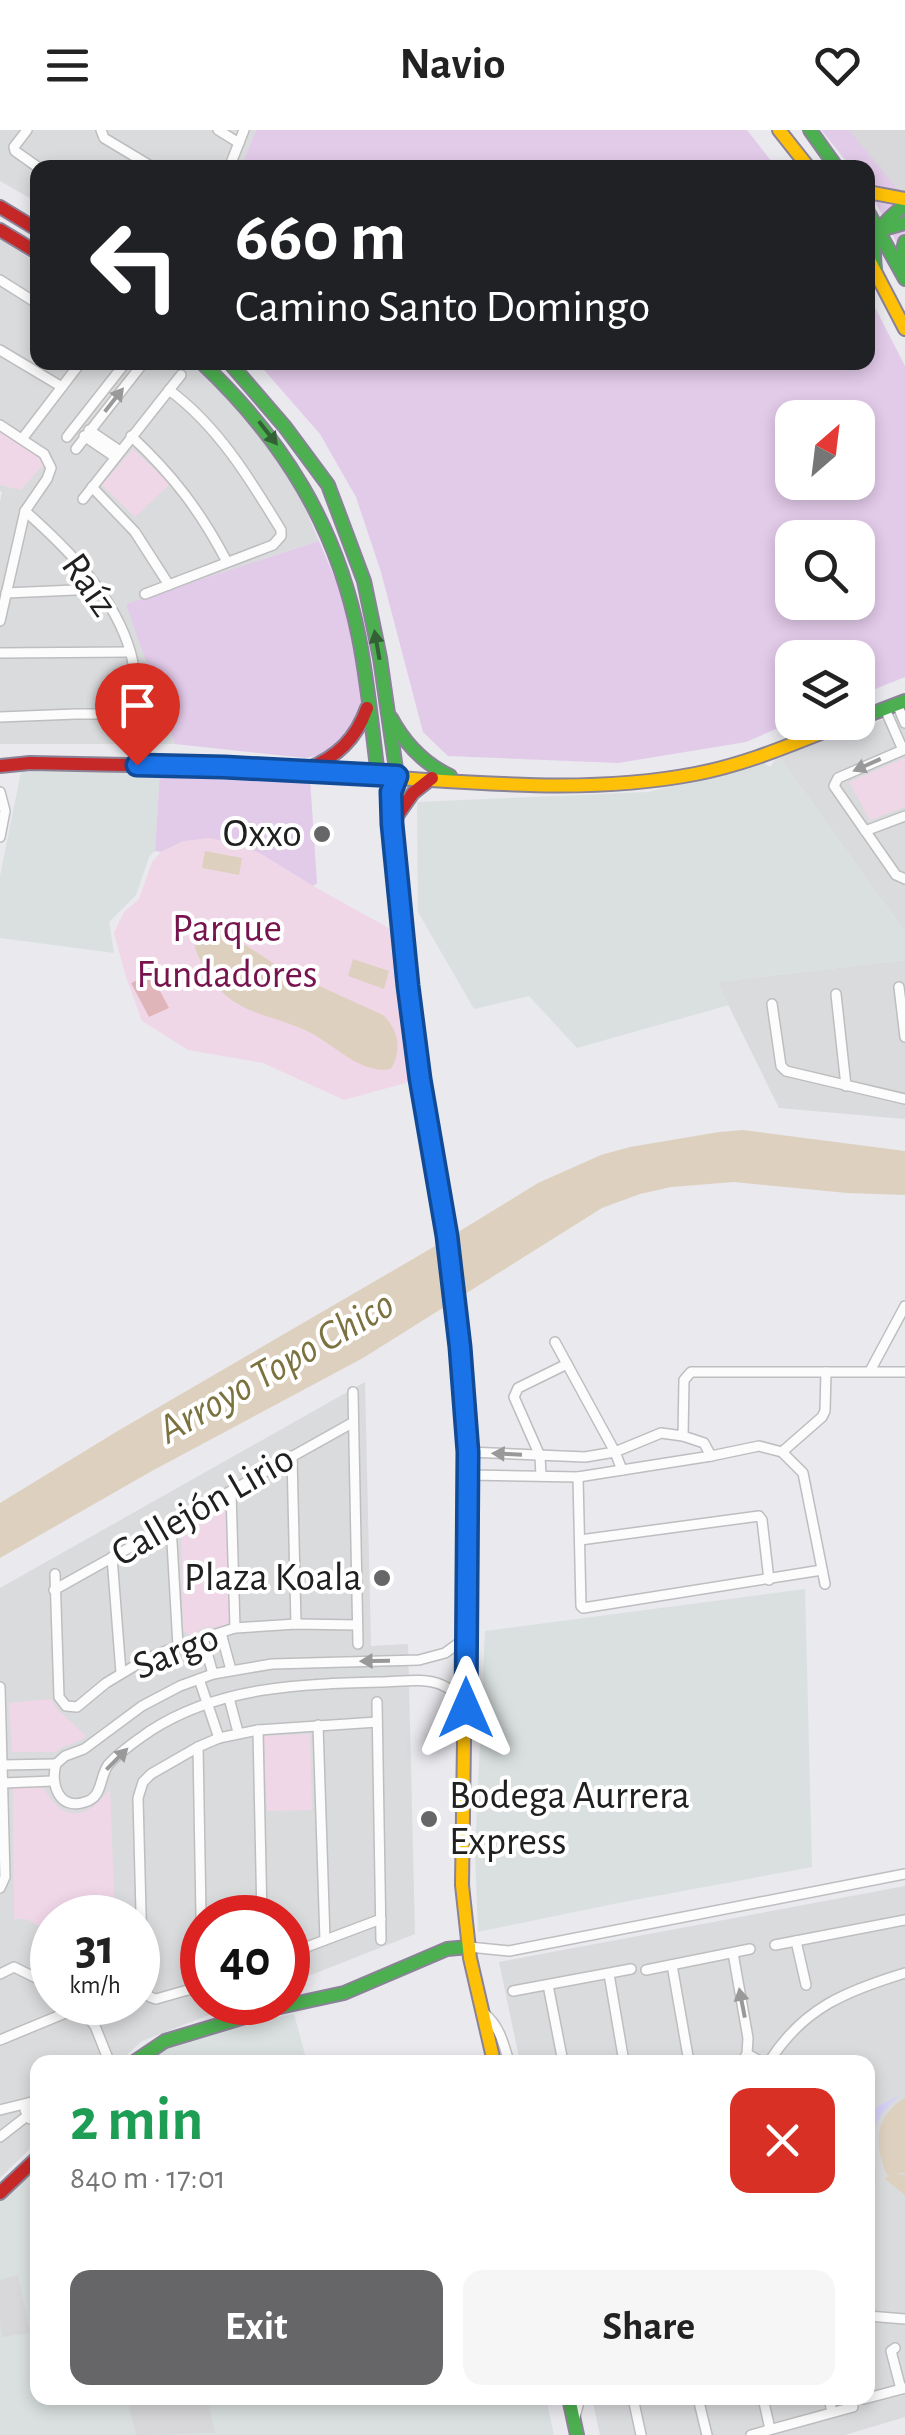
<!DOCTYPE html>
<html lang="en">
<head>
<meta charset="utf-8">
<style>
	body { margin:0; font-family:"Alegreya Sans",sans-serif; background:#f6f6f6; color:#222; height:100vh; display:flex; flex-direction:column; font-size:38px; white-space:nowrap }
	* { box-sizing:border-box; margin:0 }
	p { font-size:32px; color:#767676 }
	.icon { flex:none; width:55px; height:55px; fill:none; stroke:currentColor; stroke-width:2; stroke-linecap:round; stroke-linejoin:round }
	.map { position:relative; flex:1; overflow:hidden }
	.details { position:absolute; left:30px; top:1925px; width:845px; height:350px; display:flex; flex-direction:column; background:#fff; border-radius:20px; box-shadow:0 5px 15px #0003 }
	.details>* { flex:none }
	.hud { position:absolute; left:30px; top:30px; width:845px; height:210px; border-radius:20px; box-shadow:0 5px 15px #0003; background:#202124; color:#fff; overflow:hidden }
	.needle { width:65px; rotate:28deg }
	.buttons { position:absolute; left:775px; top:270px; display:grid; gap:20px }
	.buttons a { display:grid; place-items:center; width:100px; height:100px; border-radius:20px; background:#fff; box-shadow:0 5px 15px #0003; font-size:50px }
	.speed { position:absolute; left:30px; top:1765px; display:flex; gap:20px; font-size:50px; font-weight:700; text-align:center }
	.speed>* { display:grid; place-content:center; width:130px; height:130px; border-radius:50%; background:#fff; box-shadow:0 5px 15px #0003; line-height:1 }
	.speed small { font-size:25px; font-weight:400 }
	.speed .limit { border:15px solid #d22; background:#fff; color:#111 }
	.pin { position:absolute; display:grid; place-items:center; width:85px; height:85px; color:#fff; margin:-102px -42px; border-radius:50% 50% 50% 0; rotate:-45deg; box-shadow:0 0 10px #0007 }
	.pin .icon { rotate:45deg }
	.me { position:absolute; width:110px; margin:-55px; rotate:0deg; stroke-linejoin:round; filter:drop-shadow(0 0 8px #0008) }
	.turn { display:flex; align-items:center; gap:35px; height:210px; padding:0 40px; font-size:45px }
	.turn .icon { width:130px; height:130px; stroke-width:2.5 }
	.turn b { display:block; font-size:70px; line-height:85px }
	.round { display:grid; place-items:center; flex:none; width:105px; height:105px; border-radius:20px; background:#f6f6f6 }
	.head { display:flex; align-items:center; justify-content:space-between; height:170px; padding:0 40px }
	h1 { font-size:60px; font-weight:600; line-height:75px; color:#1e9e55 }
	.primary-button { display:flex; gap:20px; margin-top:auto; padding:20px 40px }
	.primary-button a { flex:1; height:115px; border-radius:20px; background:#666668; color:#fff; font-size:40px; font-weight:600; line-height:115px; text-align:center }
	.primary-button a+a { background:#f6f6f6; color:#222 }
	header { display:flex; justify-content:space-between; align-items:center; height:130px; padding:0 40px; background:#fff; font-size:45px; font-weight:600 }
	.map>svg:first-child { display:block }
</style>
</head>
<body>
<header><svg class="icon" aria-label="menu" viewBox="0 0 24 24"><path d="M4 6h16M4 12h16M4 18h16"/></svg>Navio<svg class="icon" aria-label="heart" viewBox="0 0 24 24"><path d="M12 20l-8-8c-3-5 5-10 8-4 3-6 11-1 8 4z"/></svg></header>
<div class="map">
<svg width="905" height="2305" viewBox="0 0 905 2305">
	<rect width="100%" height="100%" fill="#e9e9ee"/>
	<g fill="#dadbdd" fill-rule="evenodd">
		<polygon points="0,0 256,0 241,37 38,38 37,72 0,51"/>
		<polygon points="0,109 37,133 38,232 189,233 216,256 260,305 297,360 319,411 127,474 175,614 0,614 0,372 2,362 0,361"/>
		<polygon points="905,582 905,802 778,625"/>
		<polygon points="905,830 905,989 779,978 717,852"/>
		<path d="M 365,1252 L 371,1516 L 408,1514 L 415,1804 L 288,1854 L 288,1788 L 202,1788 L 202,1872 L 240,1873 L 142,1911 L 119,1932 L 38,1932 L 37,2012 L 0,2048 L 0,1458 ZM 52,1788 L 138,1788 L 138,1872 L 52,1872 Z"/>
		<polygon points="905,1756 905,2287 845,2305 600,2305 592,2268 868,2268 868,1932 520,1932 499,1832"/>
	</g>
	<g fill="#d9e0df">
		<polygon points="778,625 905,802 905,830 718,852 729,875 577,918 529,866 474,879 418,782 417,672 649,662 761,631 770,637"/>
		<polygon points="160,640 155,721 149,727 136,765 109,792 114,823 0,808 0,746 21,642"/>
		<polygon points="805,1459 812,1737 618,1773 478,1802 475,1722 485,1501"/>
		<polygon points="294,1884 307,1932 140,1932 161,1912"/>
		<polygon points="37,2032 38,2268 546,2268 554,2305 0,2305 0,2068"/>
	</g>
	<g fill="#e2cae9" fill-rule="evenodd">
		<polygon points="256,0 747,0 776,37 241,37"/>
		<polygon points="821,0 905,0 905,129 868,58 868,38 851,37"/>
		<path d="M 868,164 L 905,236 L 905,547 L 858,566 L 858,528 L 792,528 L 792,592 L 746,612 L 618,633 L 448,626 L 423,602 L 381,442 L 356,367 L 320,304 L 258,233 L 868,232 ZM 792,288 L 858,288 L 858,352 L 792,352 ZM 792,408 L 858,408 L 858,472 L 792,472 Z"/>
		<polygon points="319,411 344,470 355,519 363,578 358,591 340,612 325,624 305,628 175,614 126,474"/>
		<polygon points="160,640 310,649 317,753 313,756 259,723 184,711 161,722 155,721"/>
	</g>
	<path fill="#d5d0f4" d="M 900,1965 C 883,1981 869,1996 872,2021 C 875,2036 878,2045 874,2060 L 868,2061 L 868,1985 L 880,1975 Z"/>
	<g fill="#f0d7e8">
		<polygon points="0,302 37,324 44,334 21,360 0,355"/>
		<polygon points="133,319 170,354 135,387 102,355"/>
		<polygon points="905,628 905,677 870,690 849,652"/>
		<polygon points="209,708 239,714 259,723 313,756 403,806 420,949 344,970 263,933 188,920 142,891 126,847 114,803 124,782 139,769 152,732 161,722 184,711"/>
		<polygon points="221,1374 227,1380 230,1491 224,1498 204,1497 191,1506 183,1500 181,1398"/>
		<path d="M 51,1569 L 57,1579 L 86,1606 C 77,1615 65,1613 56,1622 L 12,1622 L 9,1573 Z"/>
		<polygon points="310,1604 312,1680 267,1681 264,1606"/>
		<path d="M 43,1657 C 63,1694 87,1690 110,1659 L 115,1787 L 52,1788 L 52,1804 L 26,1789 L 14,1789 L 13,1658 Z"/>
	</g>
	<polygon fill="#e0b5ba" points="151,844 169,878 149,887 131,853"/>
	<g fill="#d8d8da">
		<polygon points="849,0 905,0 905,62 901,64"/>
		<polygon points="18,2145 30,2203 2,2207 0,2192 0,2150"/>
		<polygon points="127,2268 207,2268 215,2303 136,2305"/>
	</g>
	<g fill="#ded0bf">
		<polygon points="205,721 242,728 239,745 202,738"/>
		<path d="M 212,793 L 282,839 L 383,885 C 399,900 402,920 391,939 C 360,945 333,913 307,901 C 263,881 230,885 204,837 C 197,825 192,814 195,800 L 202,794 Z"/>
		<polygon points="353,829 389,841 384,859 348,846"/>
		<polygon points="743,1000 905,1021 905,1065 847,1063 734,1052 671,1057 640,1064 602,1078 363,1228 150,1342 0,1428 0,1373 116,1302 437,1115 538,1053 601,1025 630,1017 719,1002"/>
		<path d="M 905,1968 L 905,2043 L 895,2043 L 905,2045 L 905,2065 L 885,2049 L 890,2045 L 887,2045 C 874,2015 874,1986 905,1968 Z"/>
	</g>
	<g fill="none" stroke-linecap="round" stroke-linejoin="round">
		<defs>
			<g id="street">
				<polyline points="27,0 14,17 15,21 39,38"/>
				<polyline points="101,0 104,8 154,38"/>
				<polyline points="218,0 239,13"/>
				<polyline points="229,38 244,0"/>
				<polyline points="0,150 38,174"/>
				<polyline points="0,220 62,257"/>
				<polyline points="0,295 44,324 51,338 47,349 25,381 0,491"/>
				<polyline points="89,300 120,321"/>
				<polyline points="84,306 115,327"/>
				<path d="M 131,306 C 173,345 201,382 227,432"/>
				<polyline points="67,307 126,232"/>
				<polyline points="22,309 81,232"/>
				<polyline points="76,319 144,232"/>
				<polyline points="92,357 135,402 169,455"/>
				<polyline points="83,369 181,245"/>
				<path d="M 25,381 C 68,419 115,466 131,524 C 137,549 138,575 147,600"/>
				<polyline points="6,463 98,459"/>
				<path d="M 145,464 L 273,415 L 281,406 L 281,400 C 250,349 217,295 169,260"/>
				<polyline points="0,523 130,522"/>
				<polyline points="897,574 905,593"/>
				<polyline points="885,579 903,620 838,648 834,656 896,745 905,749"/>
				<polyline points="0,587 76,584 141,584"/>
				<polyline points="0,662 5,681 0,707"/>
				<polyline points="865,701 905,686"/>
				<polyline points="899,857 905,907"/>
				<polyline points="836,864 846,956"/>
				<polyline points="772,874 781,936 786,941 905,969"/>
				<polyline points="555,1212 615,1322 622,1340"/>
				<polyline points="870,1241 905,1176"/>
				<polyline points="353,1262 358,1514"/>
				<polyline points="683,1306 684,1250 691,1242 905,1242"/>
				<polyline points="468,1322 585,1327 615,1322 661,1303 683,1306 704,1313 711,1326"/>
				<polyline points="782,1322 822,1287 825,1281 826,1242"/>
				<polyline points="292,1326 296,1494"/>
				<polyline points="468,1345 578,1347 711,1326 759,1316 782,1322 803,1343 825,1454"/>
				<polyline points="541,1346 540,1326 514,1267 518,1258 567,1234"/>
				<polyline points="578,1347 581,1476 583,1478 822,1440"/>
				<polyline points="231,1362 235,1498"/>
				<polyline points="171,1395 178,1516"/>
				<polyline points="580,1410 759,1386 762,1390 769,1450"/>
				<polyline points="112,1427 121,1543"/>
				<polyline points="55,1444 59,1567 66,1576 77,1577 106,1553 146,1529 178,1516 235,1498 296,1494 357,1495"/>
				<polyline points="54,1460 352,1293"/>
				<polyline points="221,1503 231,1540"/>
				<polyline points="203,1508 213,1544"/>
				<polyline points="199,1549 219,1608"/>
				<polyline points="0,1557 5,1747 0,1758"/>
				<polyline points="229,1568 238,1602"/>
				<polyline points="377,1572 381,1810"/>
				<path d="M 464,1575 C 458,1566 452,1559 442,1555 C 424,1547 399,1552 381,1552 C 302,1554 219,1556 150,1601 C 136,1611 119,1622 108,1635 C 99,1648 103,1667 85,1672 C 59,1681 50,1654 56,1634 L 65,1626 L 84,1619 L 142,1576 L 180,1556 L 213,1544 L 272,1534 L 419,1530 L 445,1523 L 466,1508"/>
				<polyline points="318,1595 325,1810"/>
				<polyline points="258,1600 262,1788"/>
				<polyline points="198,1617 202,1841"/>
				<polyline points="3,1635 56,1634"/>
				<polyline points="3,1653 53,1651"/>
				<polyline points="796,1811 806,1855"/>
				<polyline points="775,1815 905,1790"/>
				<polyline points="469,1817 509,1821 905,1744"/>
				<polyline points="733,1823 748,1908 747,1924 742,1932"/>
				<polyline points="288,1824 381,1789"/>
				<polyline points="672,1835 689,1932"/>
				<polyline points="646,1840 750,1819"/>
				<polyline points="0,1844 14,1837 52,1856"/>
				<polyline points="609,1844 624,1932"/>
				<polyline points="548,1855 563,1932"/>
				<polyline points="202,1856 156,1869 150,1867 143,1859 138,1668 143,1652 151,1644 198,1617 219,1608 258,1600 377,1592"/>
				<polyline points="513,1861 631,1839"/>
				<polyline points="78,1875 95,1896 107,1926 105,1932"/>
				<path d="M 484,1883 C 500,1897 503,1912 509,1932"/>
				<polyline points="0,1910 80,1877"/>
				<polyline points="747,1924 762,1932"/>
				<path d="M 769,1932 C 803,1878 846,1861 905,1843"/>
				<polyline points="38,1970 28,1973 25,1980 30,1989 38,1990"/>
				<polyline points="0,1980 28,1973"/>
				<polyline points="0,2007 27,1986"/>
				<polyline points="868,2186 905,2189"/>
				<polyline points="895,2218 891,2221 901,2259"/>
				<polyline points="633,2268 641,2305"/>
				<polyline points="698,2268 707,2305"/>
				<polyline points="763,2268 770,2299"/>
				<polyline points="829,2268 832,2282"/>
				<polyline points="864,2269 905,2258"/>
				<polyline points="575,2287 580,2268"/>
				<polyline points="751,2305 853,2277"/>
			</g>
			<g id="fast">
				<polyline points="810,0 837,38"/>
				<polyline points="868,82 905,149"/>
				<polyline points="875,97 887,98 905,93"/>
				<polyline points="899,135 905,112"/>
				<path d="M 875,139 C 871,106 879,95 905,75"/>
				<path d="M 201,232 C 283,309 337,396 359,508 C 368,553 372,599 378,645 L 381,649"/>
				<polyline points="229,232 285,297 328,355 364,451 380,528 397,646 391,662 392,693 412,894 448,1117"/>
				<path d="M 391,588 C 405,614 423,633 450,646"/>
				<polyline points="858,589 905,571"/>
				<polyline points="134,1932 165,1911 275,1878 344,1863 447,1819 469,1817"/>
				<polyline points="569,2268 577,2305"/>
			</g>
			<g id="slow">
				<polyline points="779,0 809,38"/>
				<polyline points="868,62 905,69"/>
				<polyline points="868,128 905,199"/>
				<path d="M 380,647 C 484,653 591,664 695,644 C 749,634 799,611 849,592"/>
				<polyline points="448,1117 460,1217 468,1322 462,1755 470,1828 494,1932"/>
			</g>
			<g id="jam">
				<polyline points="0,77 38,100"/>
				<polyline points="0,100 38,123"/>
				<polyline points="0,636 30,633 224,637 380,647"/>
				<path d="M 307,639 C 337,627 356,609 367,578"/>
				<polyline points="392,693 413,663 432,648"/>
				<polyline points="0,2063 38,2027"/>
			</g>
		</defs>
		<use href="#street" stroke="#bebec0" stroke-width="12"/>
		<use href="#fast" stroke="#8a8297" stroke-width="16"/>
		<use href="#slow" stroke="#8a8297" stroke-width="16"/>
		<use href="#jam" stroke="#8a8297" stroke-width="16"/>
		<use href="#street" stroke="#fcfcfc" stroke-width="9"/>
		<use href="#fast" stroke="#4caf50" stroke-width="12"/>
		<use href="#slow" stroke="#ffc107" stroke-width="12"/>
		<use href="#jam" stroke="#c62828" stroke-width="12"/>
	</g>
	<defs><path id="oneway-solid" d="M-6-.8H1V-3.2L6.5 0L1 3.2V.8H-6Z" transform="scale(2.5)"/></defs>
	<g fill="#999">
		<use href="#oneway-solid" transform="translate(114 270) rotate(-52)"/>
		<use href="#oneway-solid" transform="translate(867 635) rotate(156)"/>
		<use href="#oneway-solid" transform="translate(507 1324) rotate(-177)"/>
		<use href="#oneway-solid" transform="translate(375 1531) rotate(179)"/>
		<use href="#oneway-solid" transform="translate(117 1629) rotate(-45)"/>
		<use href="#oneway-solid" transform="translate(742 1873) rotate(-101)"/>
	</g>
	<g fill="#346036">
		<use href="#oneway-solid" transform="translate(268 303) rotate(52)"/>
		<use href="#oneway-solid" transform="translate(377 515) rotate(-100)"/>
	</g>
	<g fill="none" stroke-linecap="round" stroke-linejoin="round">
		<defs>
			<polyline id="route" points="137,635 224,637 397,646 391,662 392,694 408,856 420,949 447,1106 460,1217 468,1322 466,1578"/>
		</defs>
		<use href="#route" stroke="#114b97" stroke-width="25"/>
		<use href="#route" stroke="#1a73e8" stroke-width="18"/>
	</g>
	<g fill="#666668" stroke="#fff" stroke-width="4">
		<circle cx="322" cy="704" r="10"/>
		<circle cx="382" cy="1448" r="10"/>
		<circle cx="429" cy="1689" r="10"/>
	</g>
	<g text-anchor="middle" dominant-baseline="central" stroke-width="8" stroke-linejoin="round" paint-order="stroke">
		<g font-size="40" fill="#202020" stroke="#fff">
			<text transform="translate(89 455) rotate(55)">Raíz</text>
			<text transform="translate(203 1376) rotate(-30)">Callejón Lirio</text>
			<text transform="translate(176 1522) rotate(-22)">Sargo</text>
		</g>
		<g font-size="40" fill="#202020" stroke="#fff" text-anchor="end">
			<text x="302" y="704">Oxxo</text>
			<text x="362" y="1448">Plaza Koala</text>
			<text x="449" y="1666" text-anchor="start">Bodega Aurrera<tspan x="449" dy="46">Express</tspan></text>
		</g>
		<g font-size="40" fill="#77144e" stroke="#fff">
			<text x="227" y="799">Parque<tspan x="227" dy="46">Fundadores</tspan></text>
		</g>
		<g font-size="42" font-style="italic" fill="#7b723f" stroke="#fff">
			<text transform="translate(276 1237) rotate(-30)">Arroyo Topo Chico</text>
		</g>
	</g>
</svg>
<div class="buttons">
<a><svg class="needle" viewBox="-14 -14 28 28"><path d="M0-13l5 13h-10z" fill="#e53935"/><path d="M0 13l5-13h-10z" fill="#767676"/></svg></a>
<a><svg class="icon" aria-label="search" viewBox="0 0 24 24"><circle cx="10" cy="10" r="6"/><path d="M15 15l6 6"/></svg></a>
<a><svg class="icon" aria-label="layers" viewBox="0 0 24 24"><path d="M12 4l9 5-9 5-9-5zM3 14l9 5 9-5"/></svg></a>
</div>
<div class="speed"><div>31<small>km/h</small></div><div class="limit">40</div></div>
<div class="pin" style="left:137px;top:635px;background:#d93025"><svg class="icon" aria-label="arrive" viewBox="0 0 24 24"><path d="M6 21V4h12l-3 4 3 4H6"/></svg></div>
<svg class="me" style="left:466px;top:1578px" viewBox="-20 -20 40 40"><path d="M0-17L14 15 0 8-14 15z" fill="#1a73e8" stroke="#fff" stroke-width="4"/></svg>
<div class="hud">
<div class="turn"><svg class="icon" aria-label="left" viewBox="0 0 24 24"><path d="M17 20v-9H6M10 6l-5 5 5 5"/></svg><div><b>660 m</b>Camino Santo Domingo</div></div>
</div>
<section class="details">
<div class="head"><div><h1>2 min</h1><p>840 m · 17:01</p></div><a class="round" style="background:#d93025;color:#fff"><svg class="icon" aria-label="close" viewBox="0 0 24 24"><path d="M6 6l12 12M18 6L6 18"/></svg></a></div>
<div class="primary-button"><a>Exit</a><a>Share</a></div>
</section>
</div>
</body>
</html>
